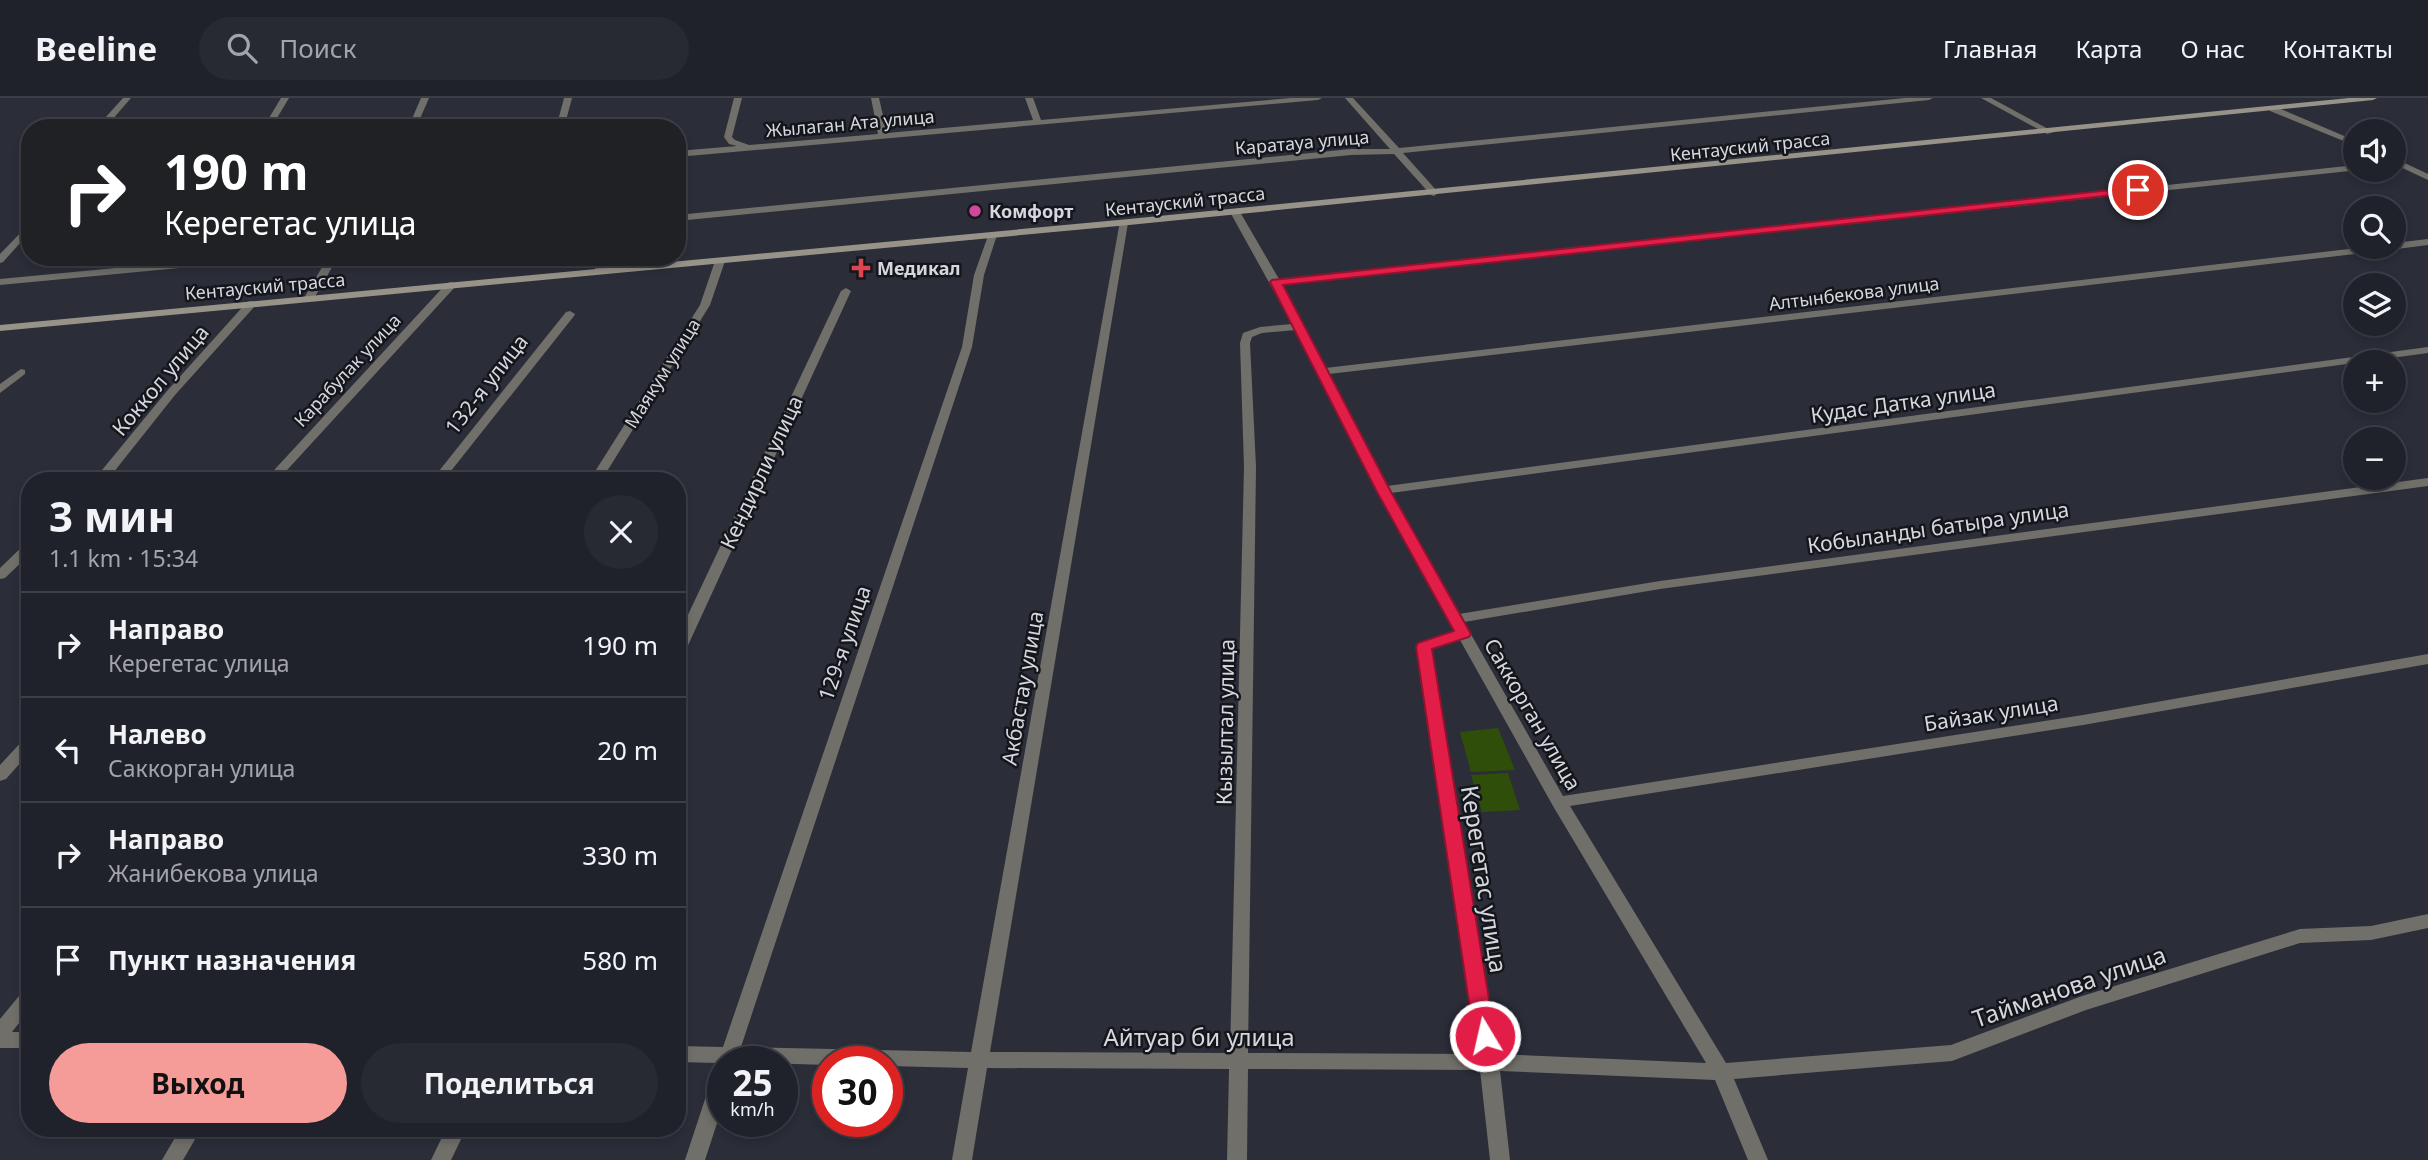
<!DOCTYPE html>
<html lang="ru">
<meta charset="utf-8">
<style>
:root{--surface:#20222b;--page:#282a33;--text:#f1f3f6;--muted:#a2a4a9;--line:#3d3f47;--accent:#f59b98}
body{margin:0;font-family:"Noto Sans",sans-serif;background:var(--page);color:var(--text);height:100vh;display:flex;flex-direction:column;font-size:26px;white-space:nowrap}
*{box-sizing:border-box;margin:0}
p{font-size:23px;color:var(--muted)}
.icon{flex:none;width:38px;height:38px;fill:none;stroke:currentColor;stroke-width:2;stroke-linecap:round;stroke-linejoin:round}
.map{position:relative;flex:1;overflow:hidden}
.sheet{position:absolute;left:21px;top:374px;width:665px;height:665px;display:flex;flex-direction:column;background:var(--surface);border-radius:28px;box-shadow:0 4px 10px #0003,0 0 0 2px var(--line)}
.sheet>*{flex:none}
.guide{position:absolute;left:21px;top:21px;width:665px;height:147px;border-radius:28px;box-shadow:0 4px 10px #0003,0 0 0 2px var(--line);background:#202124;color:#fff;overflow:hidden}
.controls{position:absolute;left:2343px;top:21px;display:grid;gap:14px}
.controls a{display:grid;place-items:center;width:63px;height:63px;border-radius:50%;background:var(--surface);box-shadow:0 4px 10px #0003,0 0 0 2px var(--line);font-size:35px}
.speed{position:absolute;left:707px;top:948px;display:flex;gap:14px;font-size:35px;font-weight:700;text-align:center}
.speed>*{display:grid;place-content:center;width:91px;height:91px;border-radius:50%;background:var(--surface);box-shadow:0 4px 10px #0003,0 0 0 2px var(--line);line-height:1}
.speed small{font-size:18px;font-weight:400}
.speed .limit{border:10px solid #d22;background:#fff;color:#111}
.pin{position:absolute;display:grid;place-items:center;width:60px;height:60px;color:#fff;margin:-30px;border:4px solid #fff;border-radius:50%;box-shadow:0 2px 7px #0007}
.me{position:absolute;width:77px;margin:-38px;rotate:351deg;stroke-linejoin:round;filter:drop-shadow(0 0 5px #0008)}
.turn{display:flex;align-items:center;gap:24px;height:147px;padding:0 28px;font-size:32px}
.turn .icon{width:91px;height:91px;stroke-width:2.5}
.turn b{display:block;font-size:49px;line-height:60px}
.round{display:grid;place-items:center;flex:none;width:74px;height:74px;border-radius:37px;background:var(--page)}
.head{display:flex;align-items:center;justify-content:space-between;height:119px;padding:0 28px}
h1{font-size:42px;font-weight:700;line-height:52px}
.button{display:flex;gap:14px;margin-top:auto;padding:14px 28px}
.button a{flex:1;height:80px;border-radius:42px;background:var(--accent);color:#111;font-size:28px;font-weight:700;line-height:80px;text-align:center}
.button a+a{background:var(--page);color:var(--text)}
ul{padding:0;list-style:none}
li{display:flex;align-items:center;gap:21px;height:105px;padding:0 28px;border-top:2px solid var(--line)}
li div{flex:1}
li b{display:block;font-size:26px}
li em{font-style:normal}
header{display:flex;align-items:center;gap:42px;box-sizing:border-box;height:98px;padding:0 35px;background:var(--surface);border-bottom:2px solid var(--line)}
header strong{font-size:33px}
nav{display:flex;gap:38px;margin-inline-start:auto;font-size:24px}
.search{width:490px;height:63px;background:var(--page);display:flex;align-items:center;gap:18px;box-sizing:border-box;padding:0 24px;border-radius:38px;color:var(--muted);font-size:26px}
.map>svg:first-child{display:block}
.green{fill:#2f4e09}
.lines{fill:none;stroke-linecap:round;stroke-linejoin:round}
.street{fill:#716f69;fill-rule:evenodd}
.secondary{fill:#979389;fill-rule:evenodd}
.route{fill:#e11d48;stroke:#92132f;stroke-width:2}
.hotel-dot{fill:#d1479c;stroke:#15161c;stroke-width:2.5}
.health-dot{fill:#e0444e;stroke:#15161c;stroke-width:2.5}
.labels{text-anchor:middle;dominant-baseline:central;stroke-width:5;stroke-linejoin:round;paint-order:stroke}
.far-street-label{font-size:18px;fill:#d5d7df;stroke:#15161c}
.far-poi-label{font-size:18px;font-weight:bold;fill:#d5d7df;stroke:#15161c;text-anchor:start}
.street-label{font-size:21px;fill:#d5d7df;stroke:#15161c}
.near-street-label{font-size:24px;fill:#d5d7df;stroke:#15161c}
</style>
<header>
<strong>Beeline</strong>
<div class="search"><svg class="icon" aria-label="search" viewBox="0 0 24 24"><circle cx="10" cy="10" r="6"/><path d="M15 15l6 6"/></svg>Поиск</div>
<nav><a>Главная</a><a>Карта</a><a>О нас</a><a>Контакты</a></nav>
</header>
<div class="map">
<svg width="2428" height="1062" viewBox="0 0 2428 1062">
<rect width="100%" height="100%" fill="#2b2e39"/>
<!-- green -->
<path class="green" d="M1498,630L1515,672L1471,674L1460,634Z
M1508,675L1520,712L1482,714L1471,677Z"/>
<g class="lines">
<!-- street -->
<path class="street" d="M123,0H131L105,30H96Z
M281,0H289L271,30H263Z
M421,0H429L416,30H408Z
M564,0H572L564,30H556Z
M734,0H742L732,39L735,42L749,47L878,36L871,0H879L887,35L1033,22L1025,0H1033L1041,22L1291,0H1322L1318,2L677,59V53L737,48L729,46L724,39Z
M1345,0H1353L1399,50L1905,0H1933L1929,2L1403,55L1437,93L1438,95L1434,98L1431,97L1394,56L1351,57L677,123V117L1351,51H1390Z
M1981,0H1991L2054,34L2047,36Z
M2270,9H2276L2356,43V48L2270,13Z
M2394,60L2428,76V82L2394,66Z
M2356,67V72H2359L1282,186L1325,270L2366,149H2394V145L2428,141V147L2389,152L1329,276L1387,388L2428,249V255L1391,395L1459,516L1660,483L2428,380V388L1660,491L1464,524L1563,698L2083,617L2428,556V566L2083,627L1570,708L1726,965L1951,947L2082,898L2300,831L2371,828L2428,816V830L2371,842L2300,845L2086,912L1952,963L1734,981L1768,1062H1748L1715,982L1500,973L1510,1062H1490L1480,972L1248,971L1247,1062H1227L1229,971L987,970L972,1062H952L968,970L887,968V964H828V967L723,964V1007L705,1062H685L713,977L716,971L720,970L718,965L677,964V948L723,949L962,249L974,177L989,135L997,137L984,177L972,249L741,949L971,954L1120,123L1128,125L990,954L1230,955L1244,369L1240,245L1243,235L1260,229L1292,226L1230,114L1232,112L1240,114L1279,181ZM1296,232L1377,392L1455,534L1419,546L1417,549L1478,956L1248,955L1256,369L1250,245L1252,239L1262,235ZM1460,542L1553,708L1706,965L1497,956L1431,551Z
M30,125V134L3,164L0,165V156Z
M231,159H269L264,162L0,187V181Z
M328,159H338L313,202H305L304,200Z
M589,159H599L606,174L604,176H598Z
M720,160L725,163L710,207L601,383H589L700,207L715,163Z
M451,184L455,185V189L277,383H264L447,185Z
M846,190L851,193L684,556L677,561V540L841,193Z
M251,203L255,204V208L175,297L113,375L106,383H93L167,293L247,204Z
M570,213L575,216L574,218L443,383H431L566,214Z
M21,271L25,272V276L0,295V286Z
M30,445V456L5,480L0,481V470L25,446Z
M30,639V654L6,681L0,683V667L25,640Z
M30,890V911L12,934H30V950H0V921L24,892Z
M180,1031H201L183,1062H162Z
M446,1031H466L451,1062H431Z"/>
<!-- secondary -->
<path class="secondary" d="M2349,0H2377L2373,2L1129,127L0,233V227L1129,121Z"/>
</g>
<!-- route -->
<path class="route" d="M2138,89L2142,90V94L1283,187L1390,392L1471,536L1469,539L1432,551L1495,938L1492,945L1485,947L1477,945L1474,938L1416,549L1418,545L1454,533L1376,392L1270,184L1272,182Z"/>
<!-- markers -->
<circle class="hotel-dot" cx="975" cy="113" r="7"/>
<path class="health-dot" d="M857.5 159.5h7v7h7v7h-7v7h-7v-7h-7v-7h7z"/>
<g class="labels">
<!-- far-street labels -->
<g class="far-street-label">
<text transform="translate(850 25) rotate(-5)">Жылаган Ата улица</text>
<text transform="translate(1302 44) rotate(-5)">Каратауа улица</text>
<text transform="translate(1750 48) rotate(-6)">Кентауский трасса</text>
<text transform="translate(1185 103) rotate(-6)">Кентауский трасса</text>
<text transform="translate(265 188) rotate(-5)">Кентауский трасса</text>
<text transform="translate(1854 195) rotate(-7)">Алтынбекова улица</text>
<text transform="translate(347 272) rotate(-47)">Карабулак улица</text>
<text transform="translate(662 275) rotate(-58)">Маякум улица</text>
</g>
<!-- far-poi labels -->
<g class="far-poi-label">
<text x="989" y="113">Комфорт</text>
<text x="877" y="170">Медикал</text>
</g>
<!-- street labels -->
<g class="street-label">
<text transform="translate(160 282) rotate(-50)">Коккол улица</text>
<text transform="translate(486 286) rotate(-52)">132-я улица</text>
<text transform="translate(1903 304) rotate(-8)">Кудас Датка улица</text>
<text transform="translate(761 374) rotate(-65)">Кендирли улица</text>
<text transform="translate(1938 429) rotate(-8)">Кобыланды батыра улица</text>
<text transform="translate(844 545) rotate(-71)">129-я улица</text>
<text transform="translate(1022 590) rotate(-80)">Акбастау улица</text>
<text transform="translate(1991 615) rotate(-9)">Байзак улица</text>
<text transform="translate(1533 616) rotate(60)">Саккорган улица</text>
<text transform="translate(1225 624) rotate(-89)">Кызылтал улица</text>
</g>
<!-- near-street labels -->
<g class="near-street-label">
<text transform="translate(1485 781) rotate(81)">Керегетас улица</text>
<text transform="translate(2069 888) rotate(-19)">Тайманова улица</text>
<text x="1199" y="938">Айтуар би улица</text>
</g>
</g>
</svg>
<div class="controls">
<a><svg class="icon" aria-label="sound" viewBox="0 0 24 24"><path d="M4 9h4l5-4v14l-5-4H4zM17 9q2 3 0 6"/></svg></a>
<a><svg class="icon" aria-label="search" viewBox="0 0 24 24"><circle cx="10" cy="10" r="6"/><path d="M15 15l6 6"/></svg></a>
<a><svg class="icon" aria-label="layers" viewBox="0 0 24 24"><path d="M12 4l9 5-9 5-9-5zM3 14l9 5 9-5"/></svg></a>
<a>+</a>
<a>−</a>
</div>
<div class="speed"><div>25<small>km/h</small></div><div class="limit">30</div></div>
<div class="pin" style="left:2138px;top:92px;background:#d93025"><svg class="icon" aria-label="arrive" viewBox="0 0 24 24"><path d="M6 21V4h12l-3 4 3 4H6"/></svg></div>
<svg class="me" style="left:1485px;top:938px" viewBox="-20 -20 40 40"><circle r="17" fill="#e11d48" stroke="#fff" stroke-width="3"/><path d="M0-11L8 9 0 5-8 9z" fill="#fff"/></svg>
<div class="guide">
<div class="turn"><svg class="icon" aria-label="right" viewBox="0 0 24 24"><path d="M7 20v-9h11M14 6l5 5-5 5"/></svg><div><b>190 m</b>Керегетас улица</div></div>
</div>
<section class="sheet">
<div class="head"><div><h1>3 мин</h1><p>1.1 km · 15:34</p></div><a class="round"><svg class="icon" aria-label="close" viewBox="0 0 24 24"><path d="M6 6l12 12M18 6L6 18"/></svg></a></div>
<ul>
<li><svg class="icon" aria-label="right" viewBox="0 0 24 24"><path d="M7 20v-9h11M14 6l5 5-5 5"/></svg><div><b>Направо</b><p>Керегетас улица</p></div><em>190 m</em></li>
<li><svg class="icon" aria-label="left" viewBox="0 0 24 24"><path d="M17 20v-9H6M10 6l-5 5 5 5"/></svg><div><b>Налево</b><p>Саккорган улица</p></div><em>20 m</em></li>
<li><svg class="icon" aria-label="right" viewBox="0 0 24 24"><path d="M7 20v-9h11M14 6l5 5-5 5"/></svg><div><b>Направо</b><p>Жанибекова улица</p></div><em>330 m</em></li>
<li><svg class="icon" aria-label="arrive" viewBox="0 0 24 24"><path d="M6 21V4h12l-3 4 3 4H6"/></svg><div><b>Пункт назначения</b></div><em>580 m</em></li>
</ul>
<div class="button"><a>Выход</a><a>Поделиться</a></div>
</section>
</div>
